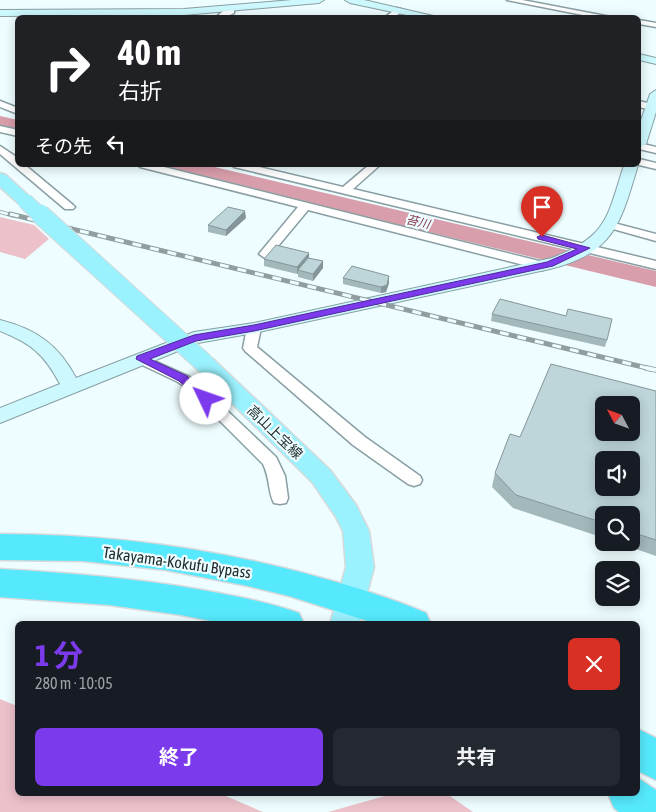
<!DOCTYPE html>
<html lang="ja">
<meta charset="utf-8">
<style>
:root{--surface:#171b24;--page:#242831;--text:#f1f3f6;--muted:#9ea1a6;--accent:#7c3aed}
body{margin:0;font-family:"Asap Condensed","Noto Sans JP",sans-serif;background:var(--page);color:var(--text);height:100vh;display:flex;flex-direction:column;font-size:19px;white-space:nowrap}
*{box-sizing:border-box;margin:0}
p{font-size:16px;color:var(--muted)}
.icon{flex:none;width:28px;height:28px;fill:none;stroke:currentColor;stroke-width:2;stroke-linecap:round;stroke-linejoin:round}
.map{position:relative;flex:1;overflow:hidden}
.details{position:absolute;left:15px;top:621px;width:625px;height:175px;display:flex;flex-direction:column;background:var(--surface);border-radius:8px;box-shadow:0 2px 12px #0003}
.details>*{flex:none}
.banner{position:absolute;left:15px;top:15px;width:626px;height:152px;border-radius:8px;box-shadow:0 2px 12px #0003;background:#202124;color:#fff;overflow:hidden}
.needle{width:32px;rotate:311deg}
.fabs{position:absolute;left:595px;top:396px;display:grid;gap:10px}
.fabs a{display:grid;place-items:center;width:45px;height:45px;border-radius:8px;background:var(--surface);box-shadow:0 2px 12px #0003;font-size:25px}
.pin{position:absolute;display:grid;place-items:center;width:42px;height:42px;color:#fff;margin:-51px -21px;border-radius:50% 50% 50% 0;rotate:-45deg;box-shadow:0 0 5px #0007}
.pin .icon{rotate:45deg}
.me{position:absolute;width:55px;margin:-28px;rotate:312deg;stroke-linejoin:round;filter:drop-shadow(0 0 4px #0008)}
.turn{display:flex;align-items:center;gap:18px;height:105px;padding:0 20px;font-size:22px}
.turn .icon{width:65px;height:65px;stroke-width:2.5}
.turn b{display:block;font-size:35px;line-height:42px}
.then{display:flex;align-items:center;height:48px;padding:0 20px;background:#0003;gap:10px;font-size:19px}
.round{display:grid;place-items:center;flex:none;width:52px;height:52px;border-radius:8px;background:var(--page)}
.headline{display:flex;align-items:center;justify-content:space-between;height:85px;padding:0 20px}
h1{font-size:30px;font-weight:700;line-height:38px;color:var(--accent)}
.action{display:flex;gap:10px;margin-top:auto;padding:10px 20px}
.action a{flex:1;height:58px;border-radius:8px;background:var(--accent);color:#fff;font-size:20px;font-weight:700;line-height:58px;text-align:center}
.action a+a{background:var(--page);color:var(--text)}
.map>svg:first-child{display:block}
.green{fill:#ecc1ca}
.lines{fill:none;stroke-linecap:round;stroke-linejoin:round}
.river{fill:#d99eab;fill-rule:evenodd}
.street-casing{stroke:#899fa3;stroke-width:3}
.secondary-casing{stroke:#899fa3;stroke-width:2}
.primary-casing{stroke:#d8d9da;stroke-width:3}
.highway-casing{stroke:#d8d9da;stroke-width:3}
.street{fill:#fff;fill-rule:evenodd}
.secondary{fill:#ccf8fe;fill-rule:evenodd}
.primary{fill:#9af2fe;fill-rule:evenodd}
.highway{fill:#56e9fd;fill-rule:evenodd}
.rail-far2-casing{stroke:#919ea0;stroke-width:4}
.rail-far1-casing{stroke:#919ea0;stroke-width:5}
.rail-casing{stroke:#919ea0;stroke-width:5.5}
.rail-far2{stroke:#eefdff;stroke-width:2.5;stroke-dasharray:8;stroke-linecap:butt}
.rail-far1{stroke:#eefdff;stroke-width:3;stroke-dasharray:9;stroke-linecap:butt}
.rail{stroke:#eefdff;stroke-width:4;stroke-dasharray:12;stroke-linecap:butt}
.primary-bridge-far1-casing{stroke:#d8d9da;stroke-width:17;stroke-linecap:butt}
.primary-bridge-casing{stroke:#d8d9da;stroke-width:21;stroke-linecap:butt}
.primary-bridge-far1{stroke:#9af2fe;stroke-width:15}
.primary-bridge{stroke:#9af2fe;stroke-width:19}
.wall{fill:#a3b8bb}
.shaded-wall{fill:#859698}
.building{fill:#bed6d9;stroke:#859698;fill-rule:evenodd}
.route{fill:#7c3aed;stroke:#51269a}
.labels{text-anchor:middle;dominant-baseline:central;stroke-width:4.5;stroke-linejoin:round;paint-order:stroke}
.far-water-label{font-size:12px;font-style:italic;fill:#80374c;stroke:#eefdff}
.street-label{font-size:14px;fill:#252e30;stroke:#eefdff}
.near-street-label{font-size:16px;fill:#252e30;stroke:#eefdff}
</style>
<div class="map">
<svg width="656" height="812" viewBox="0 0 656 812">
<rect width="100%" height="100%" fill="#eefdff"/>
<!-- green -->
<path class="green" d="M0,217L34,225L49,239L25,259L0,252Z
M0,699L17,706L18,794H221L263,812H0Z
M392,794H447L473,812H328Z"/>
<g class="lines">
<!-- river -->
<path class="river" d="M0,116L18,120V132L0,128Z
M168,165H206L656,271V287L171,170Z"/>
<!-- street casing -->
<g class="street-casing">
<path id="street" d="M507,0H522L616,18H598Z
M228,7H234V13L224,18H215Z
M397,8L404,10L393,18H384Z
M639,20L656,23V27L639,24Z
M0,101L18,108V114L0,107Z
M639,101L656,105V111L639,107Z
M0,126L18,130V136L0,132Z
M639,143L656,147V153L639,149Z
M0,146L18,158V165H25L73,205L75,207L73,209H65L0,154Z
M639,159L656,163V169L639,165Z
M139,165H156L547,263L549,266L543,270L308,210L269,257L265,258L259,254L298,207L140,167Z
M233,165H251L343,187L369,165H380L353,189L656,261V269L234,167Z
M610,222L656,234V241L606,227L604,225L606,223Z
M254,324L261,328L257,347L365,437L420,476L422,480L420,484L414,486L408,484L353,445L245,351L243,348L247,328Z
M141,355L188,376L198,383L276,457L285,476L288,498L286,503L280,504L274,503C268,492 270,478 263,464L188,389L178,382L136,362L134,359L136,356Z"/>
</g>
<!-- secondary casing -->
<g class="secondary-casing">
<path id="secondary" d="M292,0H324L319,3L184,15L0,16V10L184,9Z
M345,0H364L442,18H421L350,3Z
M639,54L656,58V64L639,60Z
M656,90V112L646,144L639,148V126L650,94Z
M624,165H638C621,222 615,253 550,269L254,333L198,343L0,423V408L60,384C44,354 32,344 0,331V320C36,329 59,345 76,378L194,332L254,323L552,258C608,236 607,218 624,165Z"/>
</g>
<!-- primary casing -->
<g class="primary-casing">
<path id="primary" d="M0,173L6,175L31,198L33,201L31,204H19L0,187Z
M204,356L212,358L330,470L356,505L369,531L374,567L359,624H330L346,567L343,531L336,517L312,482L196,368L193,363L196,358Z"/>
</g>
<!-- highway casing -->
<g class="highway-casing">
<path id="highway" d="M0,534C109,534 214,548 318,577C355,587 391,598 426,613L431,624H377L289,596L248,586L166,570L83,561L0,560Z
M0,569C68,573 135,578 202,590C235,596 268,602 299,613L304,624H226L181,615L109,605L0,597Z
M638,729L656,738V780L638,771Z
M638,778L656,790V812H619L614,808L608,794H638Z"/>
</g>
<!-- street -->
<use href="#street" class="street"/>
<!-- secondary -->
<use href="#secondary" class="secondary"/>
<!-- primary -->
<use href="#primary" class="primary"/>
<!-- highway -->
<use href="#highway" class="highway"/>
<!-- rail-far2 casing -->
<g class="rail-far2-casing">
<path id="rail-far2" d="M0,212L15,216"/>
</g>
<!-- rail-far1 casing -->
<g class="rail-far1-casing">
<path id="rail-far1" d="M10,214L651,369"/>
</g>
<!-- rail casing -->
<g class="rail-casing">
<path id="rail" d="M646,368L656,370"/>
</g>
<!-- rail-far2 -->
<use href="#rail-far2" class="rail-far2"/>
<!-- rail-far1 -->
<use href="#rail-far1" class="rail-far1"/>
<!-- rail -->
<use href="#rail" class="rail"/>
<!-- primary-bridge-far1 casing -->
<g class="primary-bridge-far1-casing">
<path id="primary-bridge-far1" d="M25,201L41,216"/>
</g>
<!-- primary-bridge casing -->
<g class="primary-bridge-casing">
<path id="primary-bridge" d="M40,214L204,363"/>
</g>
<!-- primary-bridge-far1 -->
<use href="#primary-bridge-far1" class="primary-bridge-far1"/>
<!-- primary-bridge -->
<use href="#primary-bridge" class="primary-bridge"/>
</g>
<!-- wall -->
<path class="wall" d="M246,218L226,236L208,232V225Z
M309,253V258L323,261V268L313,281L298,277V273L297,274L264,266V259Z
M343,278L389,283L386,292L381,293L343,284Z
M492,314L607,340L605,347L491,321Z
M656,391V556L616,542H631V515H604V538L513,508L492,487L495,473Z"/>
<!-- shaded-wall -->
<path class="shaded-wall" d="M245,211L246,218L226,236V230Z
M309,253V260L298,270V273L297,274V267Z
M323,261V268L313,281V274Z
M389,276V283L386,292L381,293V287Z"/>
<!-- building -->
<path class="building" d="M228,207L245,211L226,230L208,225Z
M276,245L309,253L297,267L264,259Z
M308,258L323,261L313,274L298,270Z
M352,266L389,276L387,285L381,287L343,278Z
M500,299L566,316L568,309L612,319L607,340L492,314Z
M551,364L656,391V540L631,532V515H604V523L516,495L495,473L510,434L520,437ZM604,405H631V432H604ZM604,460H631V488H604Z"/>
<!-- route -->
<path class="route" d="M542,235L590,248L553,266L254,331L196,341L150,359L187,376L210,396L212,399L210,401H202L179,381L136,359L137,356L194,335L254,325L547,262L577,249L538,239L537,237Z"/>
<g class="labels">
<!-- far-water labels -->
<g class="far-water-label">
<text transform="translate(418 222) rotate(13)">苔川</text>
</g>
<!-- street labels -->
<g class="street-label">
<text transform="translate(275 432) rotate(44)">高山上宝線</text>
</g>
<!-- near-street labels -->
<g class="near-street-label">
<text transform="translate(177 562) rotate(8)">Takayama-Kokufu Bypass</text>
</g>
</g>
</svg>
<div class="fabs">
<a><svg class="needle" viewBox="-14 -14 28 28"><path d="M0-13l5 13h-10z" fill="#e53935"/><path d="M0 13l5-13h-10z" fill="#9ea1a6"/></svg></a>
<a><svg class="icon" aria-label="sound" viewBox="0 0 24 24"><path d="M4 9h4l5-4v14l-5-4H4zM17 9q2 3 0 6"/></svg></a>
<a><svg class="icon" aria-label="search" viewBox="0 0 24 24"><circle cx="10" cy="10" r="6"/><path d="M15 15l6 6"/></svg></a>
<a><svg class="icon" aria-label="layers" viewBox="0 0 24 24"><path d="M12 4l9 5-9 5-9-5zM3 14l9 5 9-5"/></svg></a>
</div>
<div class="pin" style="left:542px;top:237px;background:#d93025"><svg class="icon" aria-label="arrive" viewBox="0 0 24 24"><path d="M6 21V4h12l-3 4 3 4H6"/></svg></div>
<svg class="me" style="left:206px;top:399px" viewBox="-20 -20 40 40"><circle r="19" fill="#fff"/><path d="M0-13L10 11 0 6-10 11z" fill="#7c3aed"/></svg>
<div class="banner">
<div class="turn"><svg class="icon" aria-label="right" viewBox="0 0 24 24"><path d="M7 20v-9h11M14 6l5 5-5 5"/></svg><div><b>40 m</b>右折</div></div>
<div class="then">その先<svg class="icon" aria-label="left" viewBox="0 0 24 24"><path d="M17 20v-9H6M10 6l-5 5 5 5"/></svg></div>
</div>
<section class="details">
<div class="headline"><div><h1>1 分</h1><p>280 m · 10:05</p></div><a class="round" style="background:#d93025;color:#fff"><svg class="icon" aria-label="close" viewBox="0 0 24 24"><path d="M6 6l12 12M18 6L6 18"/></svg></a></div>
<div class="action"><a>終了</a><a>共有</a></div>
</section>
</div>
